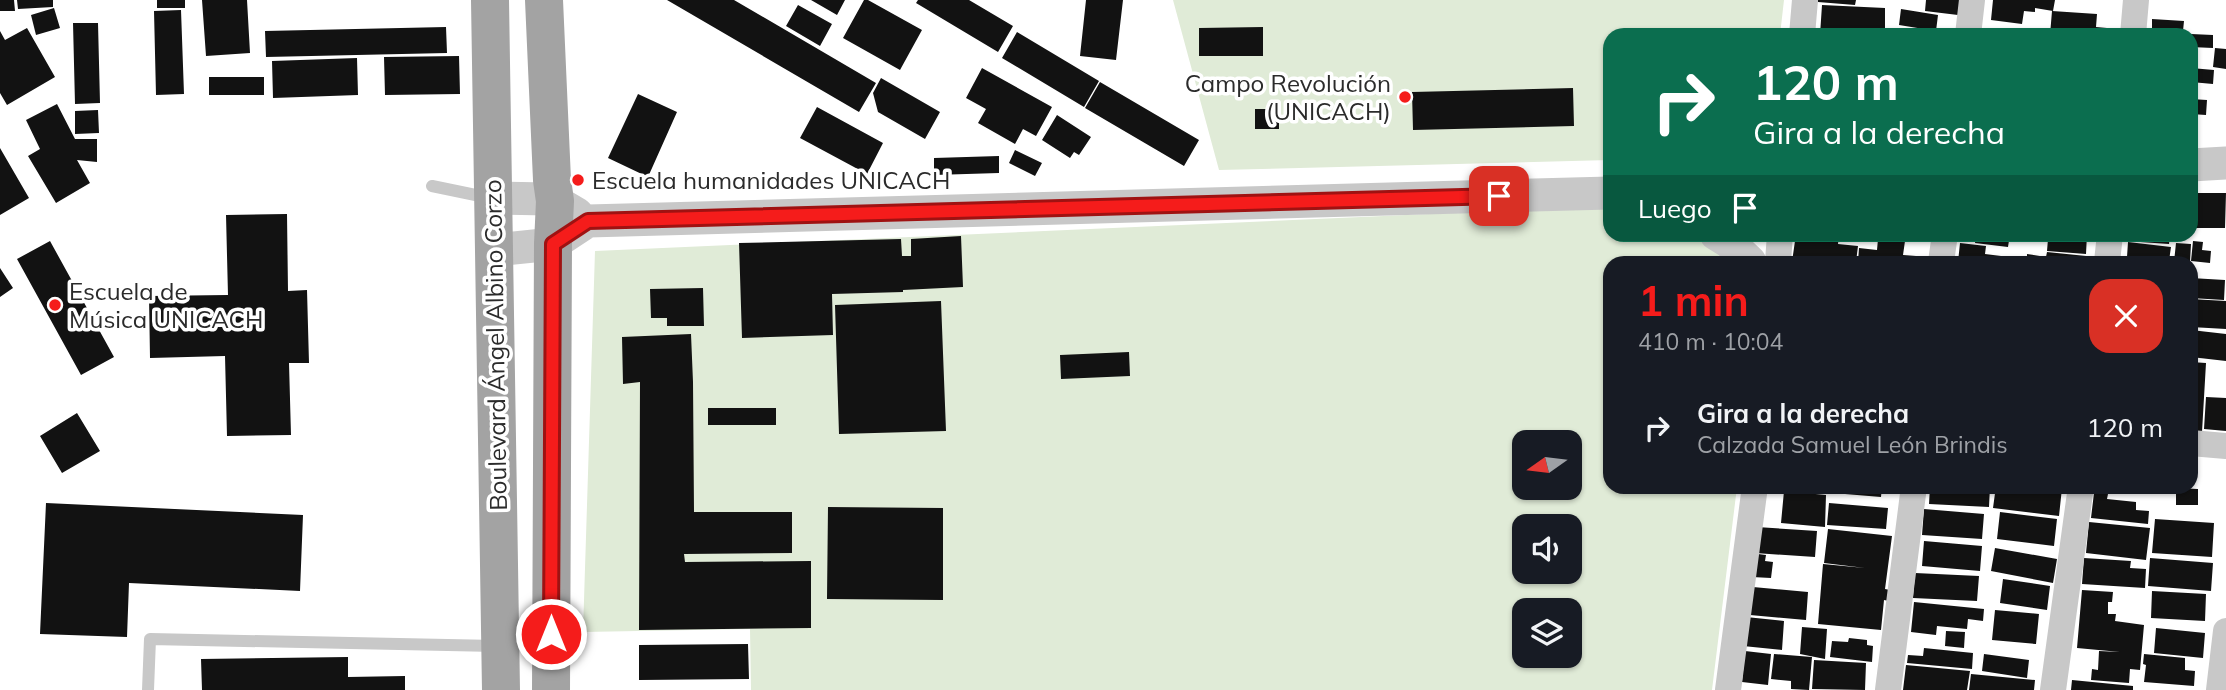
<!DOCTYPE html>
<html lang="es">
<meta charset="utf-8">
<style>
:root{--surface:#171b24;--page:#20242c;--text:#f1f3f6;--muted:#9ea1a6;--accent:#f51c1b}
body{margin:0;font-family:Mulish,sans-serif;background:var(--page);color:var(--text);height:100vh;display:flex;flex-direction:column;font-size:26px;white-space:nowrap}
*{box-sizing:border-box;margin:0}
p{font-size:23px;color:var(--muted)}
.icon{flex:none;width:38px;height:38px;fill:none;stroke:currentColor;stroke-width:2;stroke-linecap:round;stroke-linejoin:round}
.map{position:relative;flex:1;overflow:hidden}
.panel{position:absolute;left:1603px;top:256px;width:595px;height:238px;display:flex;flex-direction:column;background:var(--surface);border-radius:21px;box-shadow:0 2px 5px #0004}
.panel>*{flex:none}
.guide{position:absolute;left:1603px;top:28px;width:595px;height:214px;border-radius:21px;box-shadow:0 2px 5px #0004;background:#0b6e4f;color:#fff;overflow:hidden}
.needle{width:46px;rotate:256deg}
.buttons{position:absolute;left:1512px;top:430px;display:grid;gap:14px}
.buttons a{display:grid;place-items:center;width:70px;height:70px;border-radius:14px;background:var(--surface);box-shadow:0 2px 5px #0004;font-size:35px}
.pin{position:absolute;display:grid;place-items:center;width:60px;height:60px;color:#fff;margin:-30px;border-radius:14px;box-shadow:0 4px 10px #0006}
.me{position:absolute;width:77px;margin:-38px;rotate:0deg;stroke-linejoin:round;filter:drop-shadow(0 0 5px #0008)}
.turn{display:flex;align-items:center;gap:24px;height:147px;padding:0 35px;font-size:32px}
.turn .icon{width:91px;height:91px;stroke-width:2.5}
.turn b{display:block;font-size:49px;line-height:60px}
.then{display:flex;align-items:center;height:66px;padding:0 35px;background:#0003;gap:14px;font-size:26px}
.round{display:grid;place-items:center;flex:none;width:74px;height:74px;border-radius:21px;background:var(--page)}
.overview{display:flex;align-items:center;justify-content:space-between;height:119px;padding:0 35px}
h1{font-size:42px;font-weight:700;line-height:52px;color:var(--accent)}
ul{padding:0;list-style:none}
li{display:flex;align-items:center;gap:21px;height:105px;padding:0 35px}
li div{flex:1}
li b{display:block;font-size:26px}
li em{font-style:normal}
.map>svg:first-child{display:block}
.green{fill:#e0ebd7;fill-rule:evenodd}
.building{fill:#121212}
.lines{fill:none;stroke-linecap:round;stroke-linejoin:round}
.service{stroke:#c8c8c8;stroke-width:12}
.minor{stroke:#c8c8c8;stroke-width:26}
.tertiary{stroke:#c8c8c8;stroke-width:33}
.primary{stroke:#a3a3a3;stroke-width:38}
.route-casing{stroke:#9f1212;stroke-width:18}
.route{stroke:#f51c1b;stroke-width:12}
.poi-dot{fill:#f51c1b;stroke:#fff;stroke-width:2.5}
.labels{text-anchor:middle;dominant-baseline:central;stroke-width:7;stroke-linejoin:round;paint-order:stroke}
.poi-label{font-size:24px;fill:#2b2b2b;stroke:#fff;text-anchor:start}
.street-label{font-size:24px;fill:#2b2b2b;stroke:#fff}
</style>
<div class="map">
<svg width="2226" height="690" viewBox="0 0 2226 690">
<rect width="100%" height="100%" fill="#fff"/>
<!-- green -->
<path class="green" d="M1173,0H1784L1780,35H1610V160L1219,170Z
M1610,206V234L1693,235L1723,252L1730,262H1610V486L1737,487L1712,690H751L750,629L583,632L595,251ZM1524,443H1570V488H1524ZM1524,527H1570V572H1524ZM1524,611H1570V656H1524Z"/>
<!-- building -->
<path class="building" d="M0,0H14L15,11H0Z
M17,0H53V7L18,9Z
M157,0H185V8H157Z
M202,0H247L250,53L206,56Z
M667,0H734L876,83L859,112Z
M811,0H845L837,15Z
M864,0H868L922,30L900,70L843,38Z
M918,0H969L1013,26L998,52L916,3Z
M1086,0H1123L1116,60L1080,56Z
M1818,0H1856L1855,5L1818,2Z
M1926,0H1960L1958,15L1925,11Z
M1993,0H2055L2053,11L2035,8V12L2024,11L2022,24L1991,20Z
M798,5L832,24L820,46L786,26Z
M1822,5L1885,8V35H1820Z
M54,8L60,28L36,35L31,15Z
M1901,9L1938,15L1936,31L1899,25Z
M181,10L184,94L156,95L154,11Z
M2052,11L2097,14L2096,27L2118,29V35H2050Z
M2152,19L2184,21L2183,31L2152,30Z
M73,23H98L100,103L75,104Z
M446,27L447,53L266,57L265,31Z
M1263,27V56H1199V28Z
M27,28L55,77L7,105L0,93V31L5,40Z
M1985,29L2028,33L2027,35H1984Z
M1017,32L1099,81L1084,107L1002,58Z
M2191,34L2213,35V48L2191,47Z
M2215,48L2226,49V69L2213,67Z
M459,56L460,94L385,95L384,57Z
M357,58L358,95L273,98L272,61Z
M982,68L1052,107L1036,136L1023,129L1015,144L978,123L986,109L966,98Z
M2191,68L2214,70L2213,84L2191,82Z
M209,77H264V95H209Z
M881,78L940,112L925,139L878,112L873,93Z
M1100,82L1199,140L1184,166L1085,108Z
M1573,88L1574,126L1413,130L1412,92Z
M638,94L677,112L648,177L608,158Z
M2191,99L2207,100L2206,115L2191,114Z
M57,104L75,139H97V162L77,160L90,183L56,203L28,156L40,149L26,120Z
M817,107L883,143L867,174L800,138Z
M1255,109H1279V129H1255Z
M98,110L99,133L75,134V111Z
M1057,115L1091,137L1079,155L1074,152L1070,158L1042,140Z
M0,148L29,198L0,215Z
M1015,150L1042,163L1035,176L1009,163Z
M999,156V173L934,175V158Z
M2197,193H2226L2225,228H2195Z
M287,214L288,291L307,290L309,363H289L291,435L227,436L225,356L150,358L149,296L228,295L226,215Z
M1796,234H1839L1838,244L1858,246L1856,262H1792Z
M1868,234H1927L1926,241L1868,237Z
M1976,234H2010L2008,247L1975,243Z
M2062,234H2087L2086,254L2047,251L2048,239L2061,240Z
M2127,234H2170L2169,244L2126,241Z
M961,236L963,287L903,290V292L832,294L833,335L742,338L739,243L901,239L902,256H911V239Z
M1878,239L1905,241L1903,255L1916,256L1915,262H1858L1859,248L1877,250Z
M50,241L114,357L81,375L17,259Z
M2193,241L2203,242L2202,250L2211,251L2210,263L2191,261Z
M2128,242L2171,247L2169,261L2127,257Z
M1960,243L1986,246L1985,254L2025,259L2024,262H1958Z
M2176,243L2191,244L2190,262H2174Z
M2047,252L2086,256L2085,262H2027V254L2046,257Z
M0,268L13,288L0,297Z
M2191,278L2225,280L2224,300L2191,298Z
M703,288L704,326H667V318H651L650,289Z
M2191,299L2226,301V329L2191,327Z
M941,301L946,431L839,434L835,305Z
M2191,330L2226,334V361L2191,357Z
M691,334L693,382L694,512H792V553L684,554L685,562L811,561V628L639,630L640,382L623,384L622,337Z
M1129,352L1130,376L1061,379L1060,355Z
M2191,362L2206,363L2202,432L2191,431Z
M2206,397L2226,398V431L2204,429Z
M708,408H776V425H708Z
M77,413L100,451L62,473L40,436Z
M1833,486H1882L1881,497L1833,493Z
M1930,486H1990L1989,507L1929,504Z
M1996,486L2062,488L2059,516L1993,508Z
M2176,488L2198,489V505H2176Z
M1784,491L1826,495L1825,527L1781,523Z
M2094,493L2108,494L2107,499L2136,502V510L2149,511L2148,524L2091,518Z
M46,503L303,515L300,591L129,583L127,637L40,634Z
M1829,503L1888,508L1886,529L1827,525Z
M828,507L943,508V600L827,599Z
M1924,509L1984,514L1982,539L1922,535Z
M2000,512L2057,519L2054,546L1997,539Z
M2155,519L2214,523L2212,557L2152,553Z
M2089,522L2150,528L2146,560L2086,553Z
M1757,527L1817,531L1815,557L1755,553Z
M1828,529L1892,536L1885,589L1890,590L1889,601L1884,600L1881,630L1818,624L1823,564L1865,568L1824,563Z
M1924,541L1982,546L1980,571L1922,566Z
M1995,548L2057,559L2053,583L1991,571Z
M1758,554L1766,555L1765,561L1773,562L1771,578L1752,577Z
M2084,558L2131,561L2130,568L2146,569L2145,588L2082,584Z
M2150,558L2213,563L2211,591L2148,586Z
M1915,573L1979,576L1977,601L1913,598Z
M2003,579L2050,586L2047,610L2000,603Z
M1753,587L1808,592L1806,620L1750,615Z
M2082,590L2113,592L2112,602H2108V614H2116L2115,621L2144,625L2140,670L2130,669L2129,683L2091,680L2092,669L2098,670L2099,651L2120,652L2077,648Z
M2152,591L2206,594L2205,621L2151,618Z
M1914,602L1984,609L1983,621L1968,619L1967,629L1937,626L1936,635L1911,632Z
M1995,610L2039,614L2036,644L1992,640Z
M1746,617L1784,621L1782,650L1743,646Z
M1802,627L1827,629L1825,659L1800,654Z
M2156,628L2205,633L2203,658L2154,653Z
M1946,631L1965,632L1964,648L1945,646Z
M1849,638L1867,640V645L1873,646L1872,662L1830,657L1832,641L1848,642Z
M748,644L749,679L639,680V645Z
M1924,648L1973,653L1972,669L1907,663L1908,655L1923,656Z
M1745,651L1771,654L1768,685L1742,682Z
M1774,654L1812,657L1809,690L1791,689V681L1771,679Z
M1984,654L2029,660L2027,678L1982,671Z
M2144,654L2185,658V670L2195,671L2194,686L2144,682L2146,665L2143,664Z
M348,657V677L405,676V690H202L201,659Z
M1814,660L1866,663L1865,690L1812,689Z
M1906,665L1970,671L1967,690H1903Z
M1971,674L2035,680L2034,690H1969Z
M2072,680L2133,686V690H2071Z"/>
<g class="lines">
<!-- service -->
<path class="service" d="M432,186L490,198
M148,690L150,639L496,646"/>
<!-- minor -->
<path class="minor" d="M1802,35L1805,0
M1968,35L1972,0
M2133,35L2136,0
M1778,262L1780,234
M1941,262L1945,234
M2107,262L2110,234
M2191,443L2226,446
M1728,690L1755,486
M1888,690L1914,486
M2053,690L2081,486
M2219,690L2226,631"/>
<!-- tertiary -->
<path class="tertiary" d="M2191,165L2226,163
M493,198L548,199L555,201L577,214
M1716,234L1729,242L1750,262
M494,250L553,244L588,221L1610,193"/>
<!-- primary -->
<path class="primary" d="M490,0L501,690
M544,0L552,180L555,201L553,244L551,690"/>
</g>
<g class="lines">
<!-- route casing -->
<g class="route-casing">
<path id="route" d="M551,634L553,244L588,221L1499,196"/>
</g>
<!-- route -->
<use href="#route" class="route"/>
</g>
<!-- markers -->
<g class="poi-dot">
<circle cx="1405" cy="97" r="7"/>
<circle cx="578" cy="180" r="7"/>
<circle cx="55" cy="305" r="7"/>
</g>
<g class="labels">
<!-- poi labels -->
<g class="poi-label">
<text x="1391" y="83" text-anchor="end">Campo Revolución<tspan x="1391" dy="28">(UNICACH)</tspan></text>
<text x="592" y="180">Escuela humanidades UNICACH</text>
<text x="69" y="291">Escuela de<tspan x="69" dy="28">Música UNICACH</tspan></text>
</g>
<!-- street labels -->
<g class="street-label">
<text transform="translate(495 345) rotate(-91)">Boulevard Ángel Albino Corzo</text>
</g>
</g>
</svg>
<div class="buttons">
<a><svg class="needle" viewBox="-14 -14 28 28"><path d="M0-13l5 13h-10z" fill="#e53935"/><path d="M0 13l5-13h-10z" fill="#9ea1a6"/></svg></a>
<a><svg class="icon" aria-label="sound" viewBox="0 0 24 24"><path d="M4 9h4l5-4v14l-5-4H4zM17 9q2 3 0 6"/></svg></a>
<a><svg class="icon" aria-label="layers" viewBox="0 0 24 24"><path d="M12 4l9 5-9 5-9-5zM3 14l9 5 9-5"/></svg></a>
</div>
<div class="pin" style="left:1499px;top:196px;background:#d93025"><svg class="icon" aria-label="arrive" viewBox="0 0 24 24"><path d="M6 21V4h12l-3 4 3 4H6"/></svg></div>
<svg class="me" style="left:551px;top:634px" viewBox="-20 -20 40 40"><circle r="17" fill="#f51c1b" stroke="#fff" stroke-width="3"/><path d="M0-11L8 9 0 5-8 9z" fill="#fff"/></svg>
<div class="guide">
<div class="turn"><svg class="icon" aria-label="right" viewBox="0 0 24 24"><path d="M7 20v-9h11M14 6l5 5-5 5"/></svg><div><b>120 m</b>Gira a la derecha</div></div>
<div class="then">Luego<svg class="icon" aria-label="arrive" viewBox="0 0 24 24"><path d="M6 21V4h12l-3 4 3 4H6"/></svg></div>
</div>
<section class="panel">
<div class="overview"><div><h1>1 min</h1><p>410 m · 10:04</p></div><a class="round" style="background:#d93025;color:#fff"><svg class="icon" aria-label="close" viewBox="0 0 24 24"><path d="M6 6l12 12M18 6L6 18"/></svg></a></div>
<ul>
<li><svg class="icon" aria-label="right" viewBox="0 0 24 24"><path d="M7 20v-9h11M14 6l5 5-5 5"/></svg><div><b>Gira a la derecha</b><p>Calzada Samuel León Brindis</p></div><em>120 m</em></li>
</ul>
</section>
</div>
